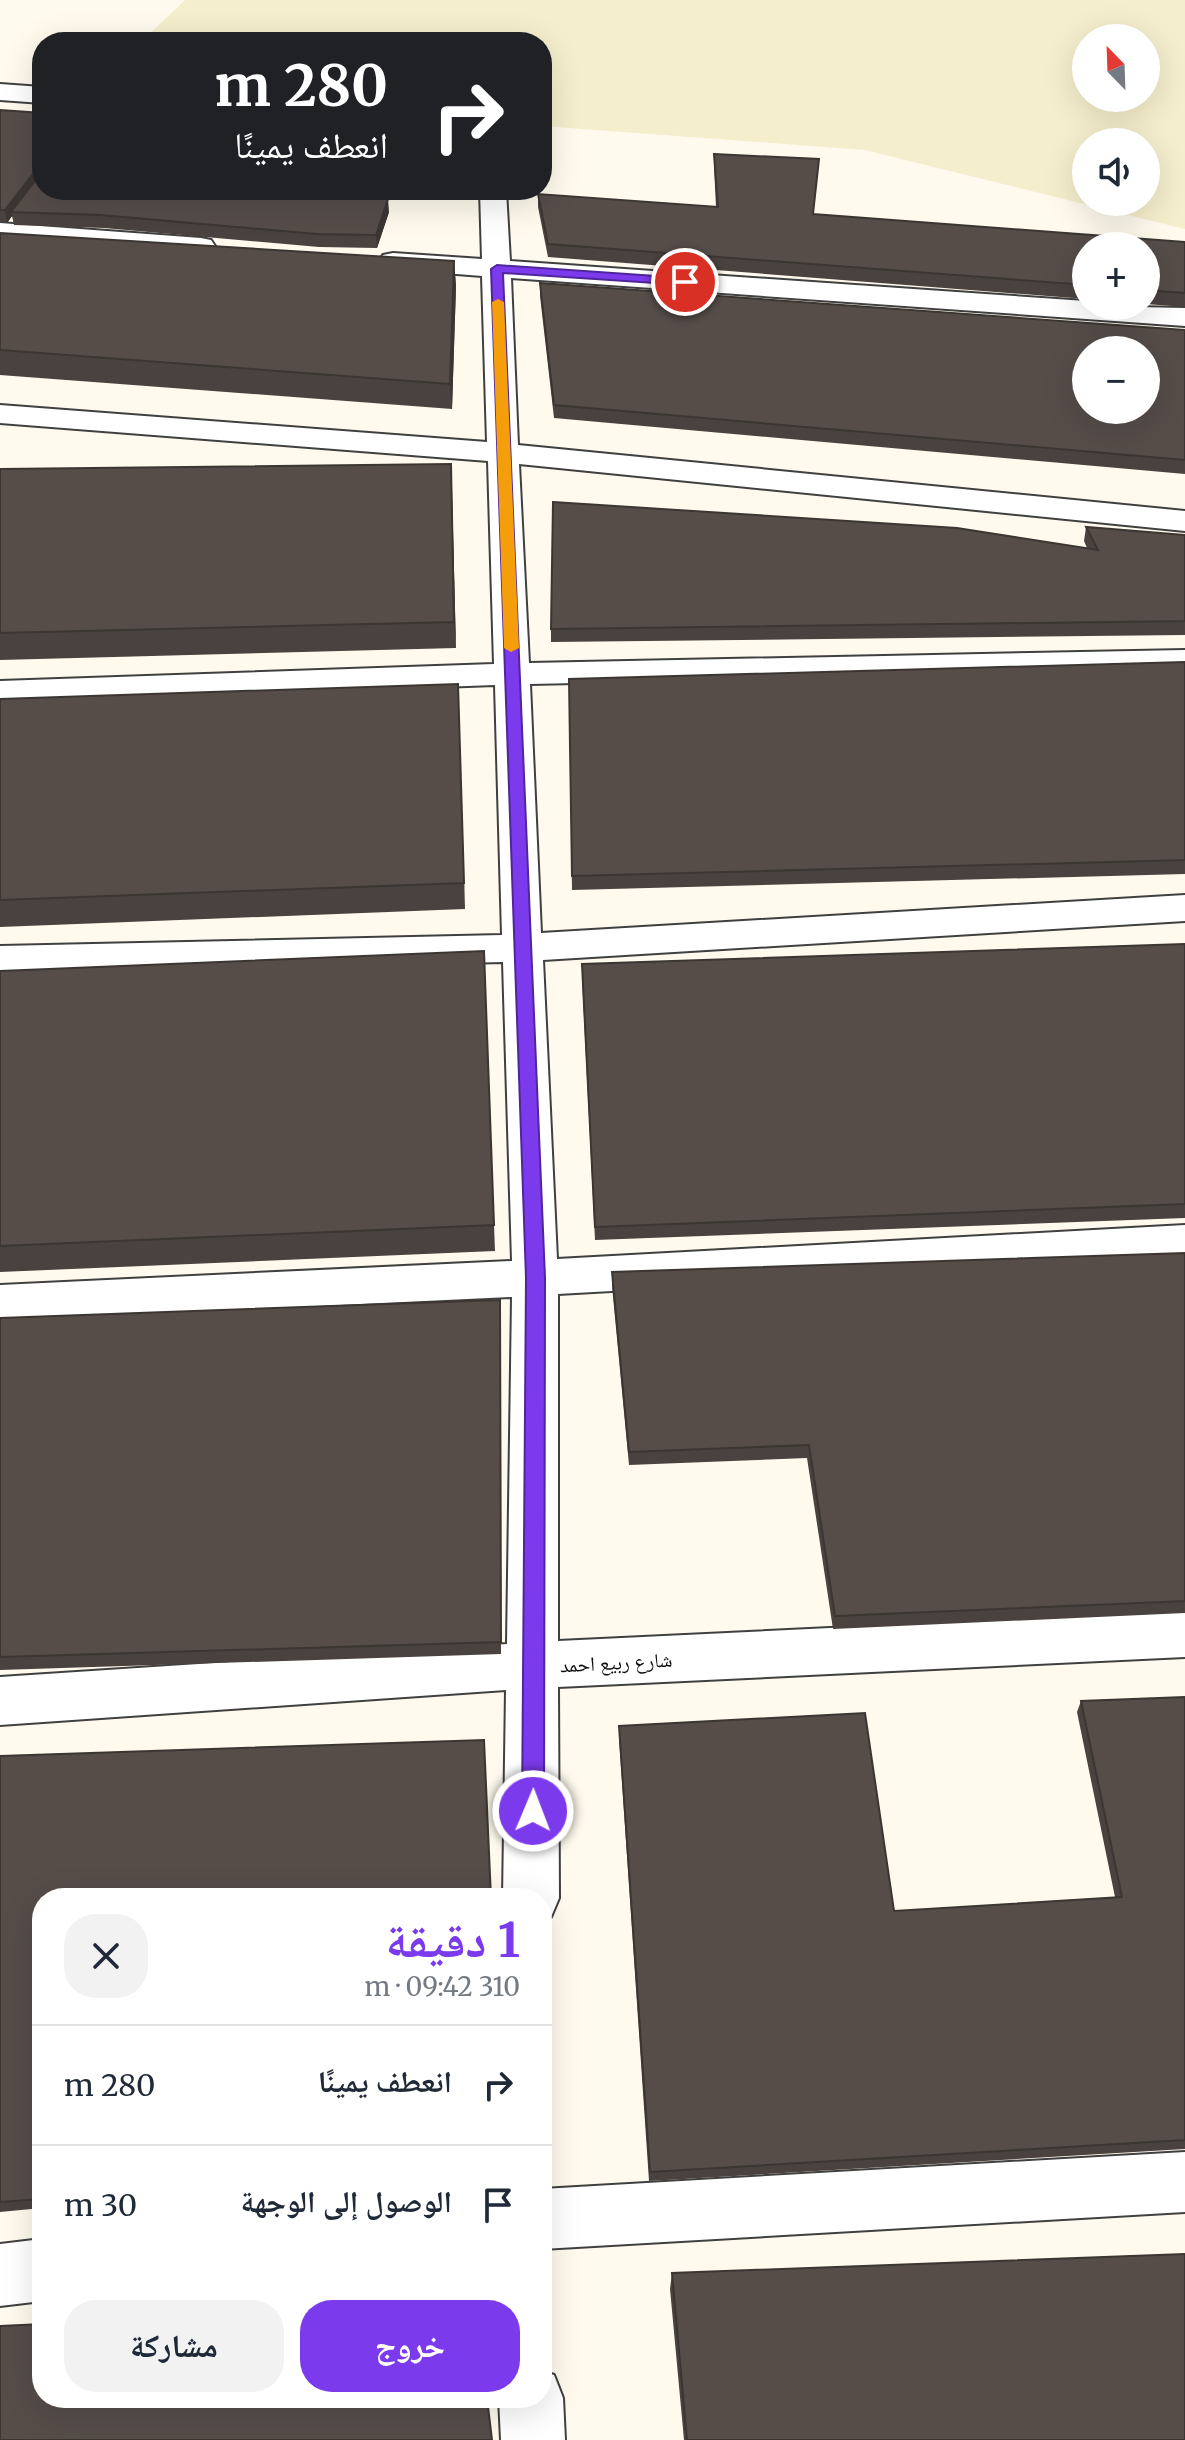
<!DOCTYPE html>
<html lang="ar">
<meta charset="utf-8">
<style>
:root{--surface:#fff;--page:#f2f2f3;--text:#1f2937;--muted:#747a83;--line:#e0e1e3;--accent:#7c3aed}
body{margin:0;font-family:Merriweather,"Noto Naskh Arabic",serif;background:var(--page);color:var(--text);direction:rtl;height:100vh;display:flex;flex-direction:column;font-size:30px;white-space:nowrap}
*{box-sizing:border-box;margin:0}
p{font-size:26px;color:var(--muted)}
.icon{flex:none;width:44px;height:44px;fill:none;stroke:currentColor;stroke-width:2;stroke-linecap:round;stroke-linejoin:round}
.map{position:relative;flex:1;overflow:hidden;direction:ltr}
.sheet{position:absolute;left:32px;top:1888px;width:520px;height:520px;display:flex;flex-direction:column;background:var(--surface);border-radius:32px;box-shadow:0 8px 32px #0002;direction:rtl}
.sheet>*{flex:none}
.banner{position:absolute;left:32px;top:32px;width:520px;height:168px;border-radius:32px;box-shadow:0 8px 32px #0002;direction:rtl;background:#202124;color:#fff;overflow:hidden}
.needle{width:52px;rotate:337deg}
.fabs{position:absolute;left:1072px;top:24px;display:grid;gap:16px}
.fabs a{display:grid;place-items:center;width:88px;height:88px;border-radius:50%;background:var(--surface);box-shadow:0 8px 32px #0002;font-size:40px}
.pin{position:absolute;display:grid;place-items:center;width:68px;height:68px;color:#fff;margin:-34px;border:4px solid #fff;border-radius:50%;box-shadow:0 2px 8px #0007}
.me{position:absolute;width:88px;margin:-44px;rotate:1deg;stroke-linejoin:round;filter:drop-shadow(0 0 6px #0008)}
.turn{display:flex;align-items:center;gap:28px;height:168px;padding:0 32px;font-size:36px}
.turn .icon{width:104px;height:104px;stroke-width:2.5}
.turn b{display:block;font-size:56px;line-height:68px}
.round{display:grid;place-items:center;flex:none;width:84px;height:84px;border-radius:32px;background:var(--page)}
.head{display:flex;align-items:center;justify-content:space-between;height:136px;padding:0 32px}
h1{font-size:48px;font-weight:700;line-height:60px;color:var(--accent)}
.button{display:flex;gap:16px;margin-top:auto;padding:16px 32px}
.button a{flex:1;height:92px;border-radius:32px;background:var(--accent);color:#fff;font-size:32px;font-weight:700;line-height:92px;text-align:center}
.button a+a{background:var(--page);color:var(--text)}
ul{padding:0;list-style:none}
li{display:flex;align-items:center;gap:24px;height:120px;padding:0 32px;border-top:2px solid var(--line)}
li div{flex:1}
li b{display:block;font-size:30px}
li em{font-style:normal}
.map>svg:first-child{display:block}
.farmland{fill:#f5eecd;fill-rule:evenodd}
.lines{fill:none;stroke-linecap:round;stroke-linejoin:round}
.street-casing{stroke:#404040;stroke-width:4}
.street{fill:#fff;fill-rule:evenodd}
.wall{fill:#4a423f}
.shaded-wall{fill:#3c3633}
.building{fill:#564d49;stroke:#3c3633;stroke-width:2;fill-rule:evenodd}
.route{fill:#7c3aed;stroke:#51269a;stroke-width:2}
.slow{fill:#f59e0b}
.labels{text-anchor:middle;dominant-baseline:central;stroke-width:8;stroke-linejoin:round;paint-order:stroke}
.street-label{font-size:20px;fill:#0d0d0d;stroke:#fff}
</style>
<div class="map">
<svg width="1185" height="2440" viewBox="0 0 1185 2440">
<rect width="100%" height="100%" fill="#fffaed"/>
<!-- farmland -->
<path class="farmland" d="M185,0H1185V229L865,150L542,126V42H141ZM1086,38H1146V98H1086ZM1086,142H1146V202H1086Z"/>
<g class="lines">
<!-- street casing -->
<g class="street-casing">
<path id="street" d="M0,84L42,87V103L0,100Z
M480,190H506L510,261L1086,301V306L1185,308V326L511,278L518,445L1185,511V531L519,464L529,663L1185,650V670L530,684L541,933L1185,895V921L543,960L557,1259L1185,1225V1259L558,1294V1641L1185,1611V1657L558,1687L559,1898L551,1917L542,1920V1898H503L506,1690L0,1725V1677L507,1644L512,1297L0,1321V1285L512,1261L503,962L0,974V946L502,935L495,685L0,703V681L494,664L488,461L0,423V405L487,442L482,276L393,269L383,267L379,261L383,255L393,253L482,259Z
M0,223L201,238L211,240L215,246L211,252L201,254L0,239Z
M1185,2152V2212L542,2249V2189Z
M42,2239V2301L0,2306V2244Z
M542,2371L554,2375L563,2398L565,2440H501L499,2398H542Z"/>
</g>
<!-- street -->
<use href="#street" class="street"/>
</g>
<!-- wall -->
<path class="wall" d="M0,110L42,190L205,192L389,212L377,248L319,247L104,228L14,225L12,216L7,223L0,222Z
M714,154L814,214L1185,242V307L1146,304V246H1086V299L548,257L538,207V194L716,207L714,167Z
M0,233L454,261L456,286L452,409L0,375Z
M540,283L1185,330V474L554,418L540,296Z
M451,464L456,648L0,660V469Z
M1086,527L1185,535V635L551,642V629L1087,548L1084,541Z
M1185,662V874L572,890L569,693Z
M0,699L459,710L465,909L0,927Z
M1185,944V1218L595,1240L582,978Z
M484,951L495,1251L0,1272V971Z
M1185,1253V1613L833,1629L807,1458L629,1465L612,1286V1272Z
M501,1313V1654L0,1670V1318Z
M1185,1697V2149L649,2181L619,1738V1726L894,1911L1115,1897L1077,1712L1081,1701Z
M0,1756L42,1898V2208L0,2212Z
M672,2273L1185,2440H684L670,2289Z"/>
<!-- shaded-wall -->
<path class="shaded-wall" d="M42,162V178L11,212L12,216L7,223L5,210Z
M388,199L389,212L377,248L376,235Z
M454,261L456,286L452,409L450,384Z
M451,464L452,490L456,648L454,622Z
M458,684L459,710L465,909L464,883Z
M500,1300L501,1313V1654V1642Z"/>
<!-- building -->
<path class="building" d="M0,110L42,113V162L5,210H0Z
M714,154L819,159L813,214L1185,242V293L1146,290V246H1086V285L548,244L538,194L718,207Z
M42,172V190H202V191L388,199L376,235L317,234L101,215L11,212Z
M0,233L454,261L450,384L0,350Z
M540,283L1185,330V460L554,405ZM1086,350H1146V410H1086Z
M451,464L454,622L0,633V469Z
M553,502L957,528L1098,550L1086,527L1185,535V621L551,629Z
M1185,662V860L572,876L569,679Z
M458,684L464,883L0,900V699Z
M1185,944V1204L595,1227L582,964Z
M484,951L494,1225L0,1246V971Z
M1185,1253V1601L835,1616L809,1445L629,1452L612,1272Z
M500,1300L501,1642L0,1657V1318Z
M1185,1697V2140L650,2172L619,1726L865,1713L894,1911L1122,1897L1081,1701Z
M484,1740L491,1898H42V2199L0,2202V1756Z
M1185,2254V2440H687L672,2273Z
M42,2324V2398H487L492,2440H0V2326Z"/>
<!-- route -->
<path class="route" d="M497,265L685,278L690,282L685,285L503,273L545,1278L544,1811L541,1818L533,1821L525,1818L522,1811L526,1278L491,269Z"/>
<!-- slow -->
<path class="slow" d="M498,299L504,302L519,648L511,652L504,648L492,302Z"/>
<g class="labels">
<!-- street labels -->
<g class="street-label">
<text transform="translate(616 1662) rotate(-3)">شارع ربيع احمد</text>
</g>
</g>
</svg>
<div class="fabs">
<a><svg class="needle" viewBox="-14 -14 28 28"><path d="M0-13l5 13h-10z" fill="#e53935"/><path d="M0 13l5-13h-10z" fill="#747a83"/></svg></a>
<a><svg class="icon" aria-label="sound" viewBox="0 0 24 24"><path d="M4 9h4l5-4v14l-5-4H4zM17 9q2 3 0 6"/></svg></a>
<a>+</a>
<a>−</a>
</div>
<div class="pin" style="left:685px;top:282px;background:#d93025"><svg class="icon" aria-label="arrive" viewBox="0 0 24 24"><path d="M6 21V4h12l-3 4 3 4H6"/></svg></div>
<svg class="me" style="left:533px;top:1811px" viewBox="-20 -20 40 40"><circle r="17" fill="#7c3aed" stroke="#fff" stroke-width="3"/><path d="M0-11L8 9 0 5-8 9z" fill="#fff"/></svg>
<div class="banner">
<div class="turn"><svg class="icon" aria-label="right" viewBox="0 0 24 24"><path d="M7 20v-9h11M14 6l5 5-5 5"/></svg><div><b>280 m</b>انعطف يمينًا</div></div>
</div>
<section class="sheet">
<div class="head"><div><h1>1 دقيقة</h1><p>310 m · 09:42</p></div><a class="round"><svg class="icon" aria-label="close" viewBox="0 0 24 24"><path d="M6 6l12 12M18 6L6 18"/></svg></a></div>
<ul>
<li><svg class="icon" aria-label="right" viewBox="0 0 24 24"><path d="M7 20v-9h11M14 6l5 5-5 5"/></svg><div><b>انعطف يمينًا</b></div><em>280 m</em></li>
<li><svg class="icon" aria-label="arrive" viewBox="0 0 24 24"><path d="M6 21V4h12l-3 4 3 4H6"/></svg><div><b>الوصول إلى الوجهة</b></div><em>30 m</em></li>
</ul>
<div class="button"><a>خروج</a><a>مشاركة</a></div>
</section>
</div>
